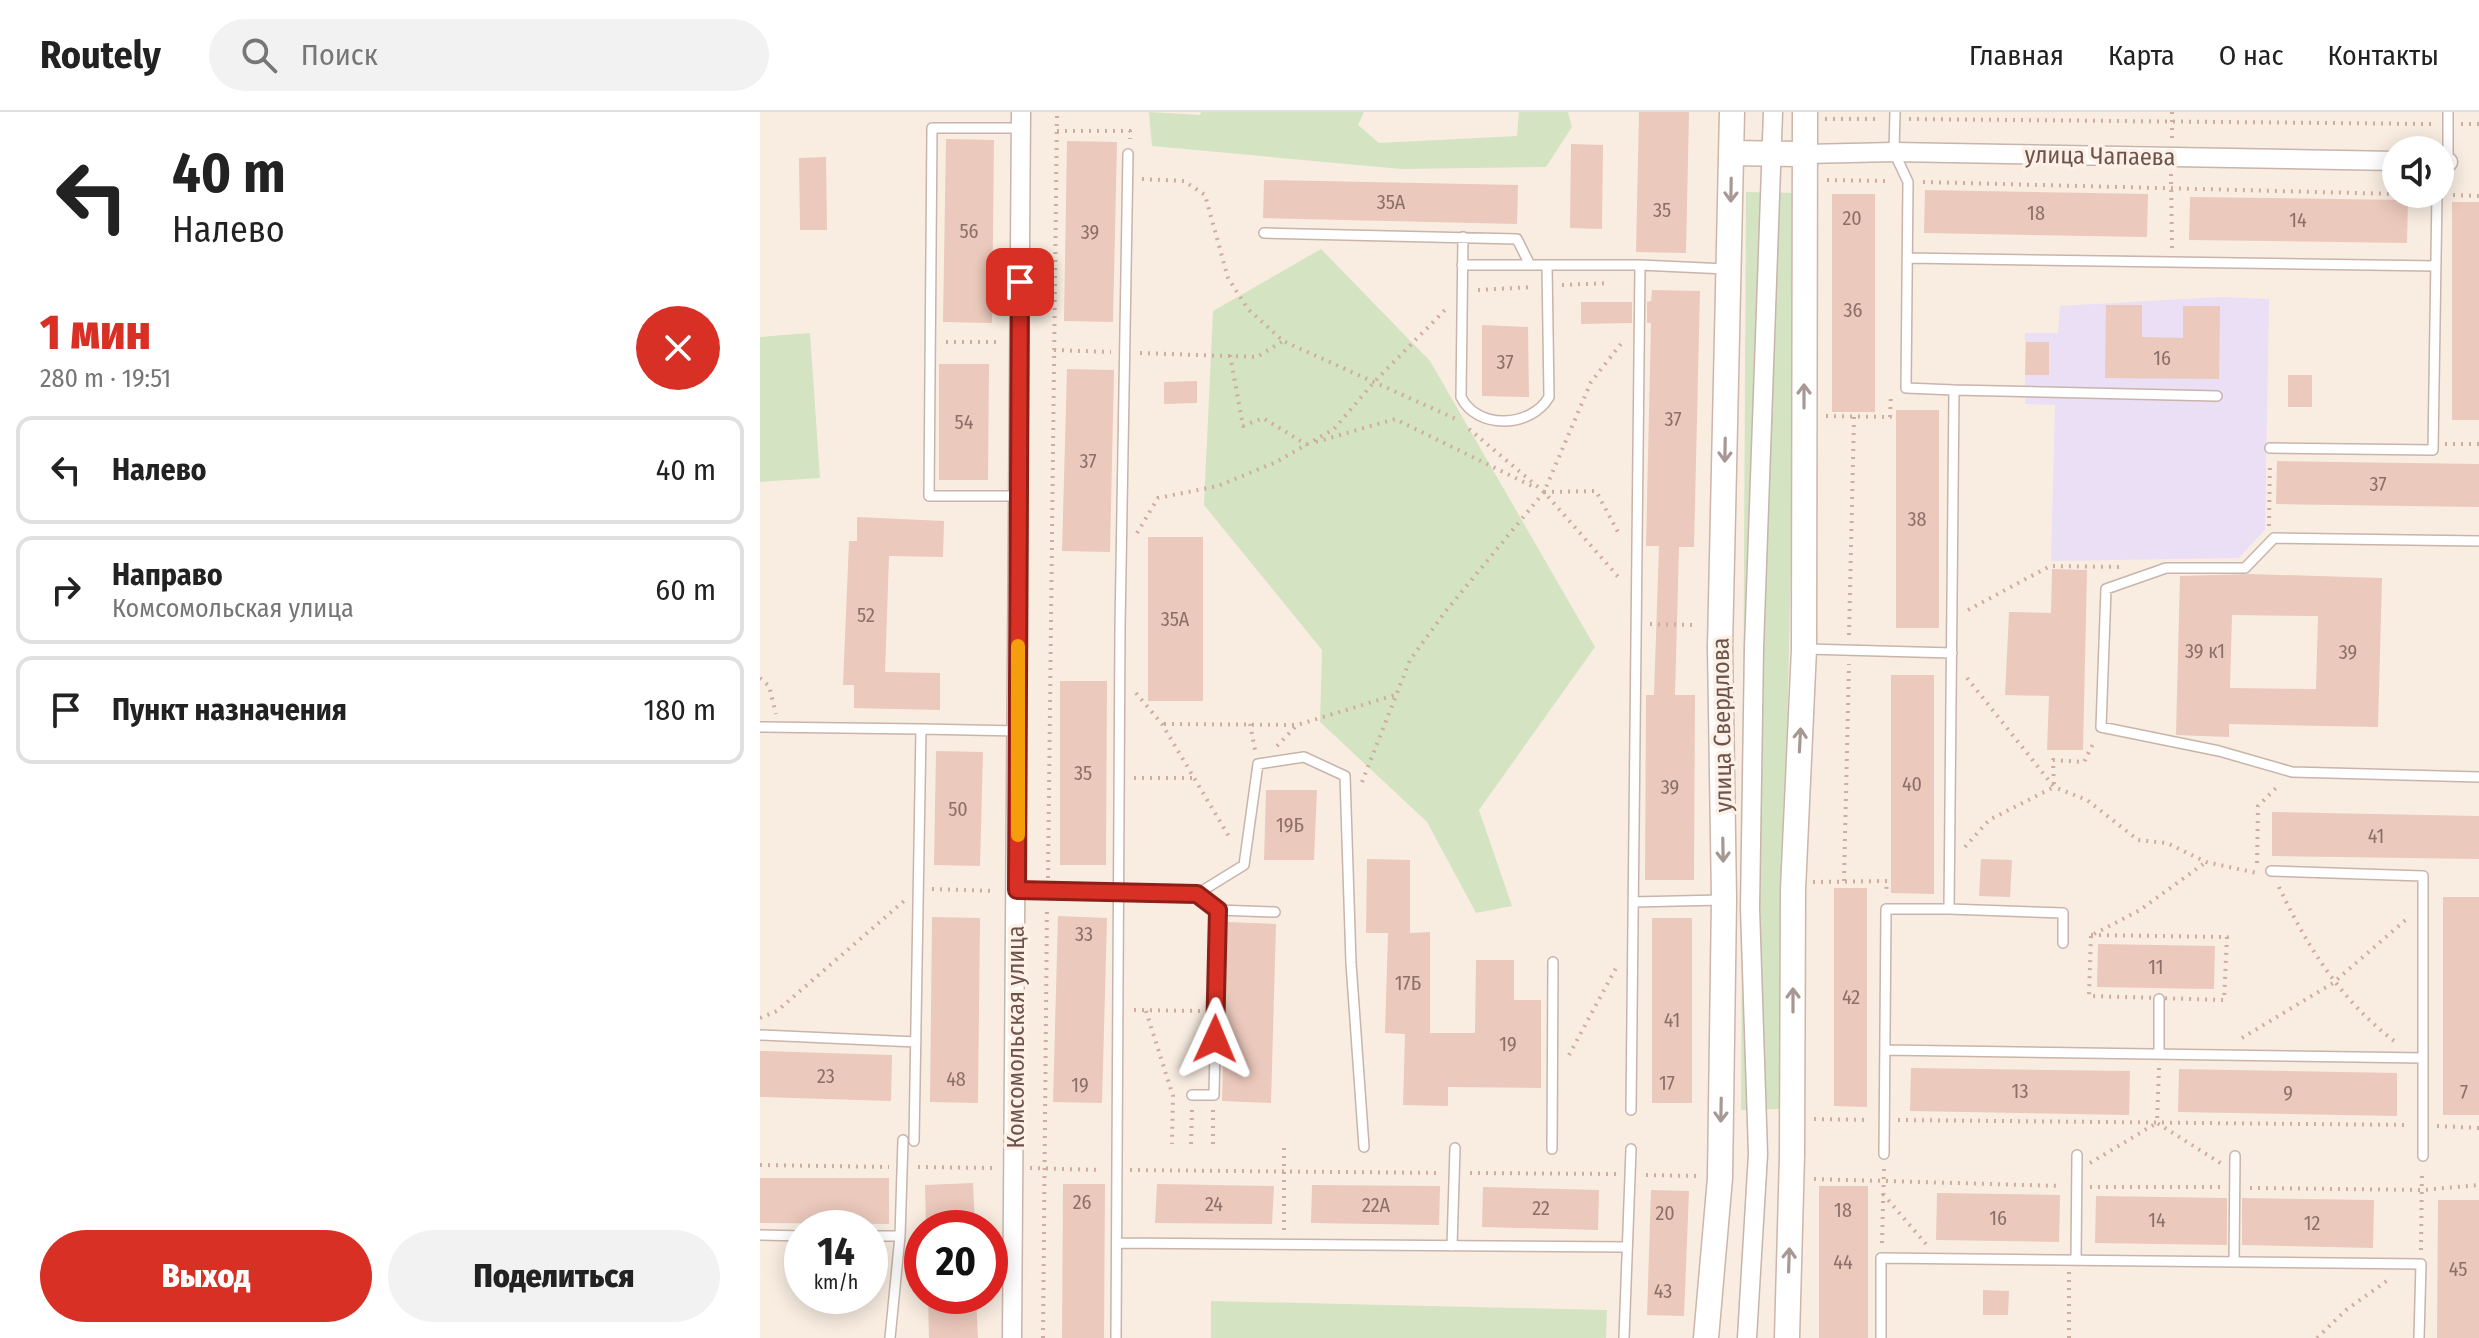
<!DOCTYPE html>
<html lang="ru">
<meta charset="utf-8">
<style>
:root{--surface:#fff;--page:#f2f2f2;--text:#222;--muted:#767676;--line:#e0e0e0;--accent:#d93025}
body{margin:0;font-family:"Fira Sans Condensed",sans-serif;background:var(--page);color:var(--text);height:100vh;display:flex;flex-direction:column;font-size:30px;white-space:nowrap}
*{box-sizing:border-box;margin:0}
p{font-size:26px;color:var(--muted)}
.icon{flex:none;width:44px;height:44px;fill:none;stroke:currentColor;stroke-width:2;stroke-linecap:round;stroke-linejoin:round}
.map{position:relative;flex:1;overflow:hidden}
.sheet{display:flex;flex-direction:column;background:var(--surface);width:760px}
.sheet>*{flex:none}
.hud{background:#fff;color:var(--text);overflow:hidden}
.tools{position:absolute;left:1622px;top:24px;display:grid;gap:16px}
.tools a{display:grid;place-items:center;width:72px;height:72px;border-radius:50%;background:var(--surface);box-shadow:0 4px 20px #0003;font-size:40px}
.speed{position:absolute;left:24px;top:1098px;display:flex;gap:16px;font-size:40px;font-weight:700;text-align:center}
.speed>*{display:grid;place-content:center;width:104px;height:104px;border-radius:50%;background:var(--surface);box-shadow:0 4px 20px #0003;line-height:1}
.speed small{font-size:20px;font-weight:400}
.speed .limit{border:12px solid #d22;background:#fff;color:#111}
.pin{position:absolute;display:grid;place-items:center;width:68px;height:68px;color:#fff;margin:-34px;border-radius:16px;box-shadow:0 4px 12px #0006}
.me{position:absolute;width:88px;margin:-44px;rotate:1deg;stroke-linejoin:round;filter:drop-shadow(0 0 6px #0008)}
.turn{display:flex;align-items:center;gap:28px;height:168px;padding:0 40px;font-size:36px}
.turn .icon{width:104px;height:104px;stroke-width:2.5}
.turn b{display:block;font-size:56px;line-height:68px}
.round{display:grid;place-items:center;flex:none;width:84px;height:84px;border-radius:42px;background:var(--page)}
.summary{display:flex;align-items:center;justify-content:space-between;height:136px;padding:0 40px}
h1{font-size:48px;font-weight:800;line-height:60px;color:var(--accent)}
.primary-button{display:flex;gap:16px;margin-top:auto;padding:16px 40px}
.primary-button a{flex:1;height:92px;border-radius:48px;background:var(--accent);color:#fff;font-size:32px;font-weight:800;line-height:92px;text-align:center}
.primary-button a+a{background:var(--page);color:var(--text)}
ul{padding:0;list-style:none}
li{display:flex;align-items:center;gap:24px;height:108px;margin:0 16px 12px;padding:0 24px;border:4px solid var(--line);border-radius:16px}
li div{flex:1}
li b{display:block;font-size:30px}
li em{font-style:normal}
header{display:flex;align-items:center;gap:48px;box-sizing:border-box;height:112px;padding:0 40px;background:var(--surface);border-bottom:2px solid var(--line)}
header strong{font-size:38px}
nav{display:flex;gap:44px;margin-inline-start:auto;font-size:28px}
.search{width:560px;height:72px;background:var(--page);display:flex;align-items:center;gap:20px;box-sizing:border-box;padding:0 28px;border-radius:44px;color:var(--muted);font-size:30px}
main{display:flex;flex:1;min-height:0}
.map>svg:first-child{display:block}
.education{fill:#eadff5}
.green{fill:#d4e4c2}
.building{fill:#ebc9bc;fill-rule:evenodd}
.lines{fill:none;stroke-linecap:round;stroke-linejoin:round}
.lane-casing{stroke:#c8b4aa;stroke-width:12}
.street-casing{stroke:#c8b4aa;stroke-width:21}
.secondary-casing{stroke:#cdb5aa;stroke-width:27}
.path{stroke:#cfaca0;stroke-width:4;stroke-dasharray:2 6;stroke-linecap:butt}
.lane{stroke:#fff;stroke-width:9}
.street{stroke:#fff;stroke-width:18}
.secondary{stroke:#fff;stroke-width:24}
.oneway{stroke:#a79893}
.route-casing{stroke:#8d1f18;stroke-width:20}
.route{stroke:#d93025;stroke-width:14}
.slow{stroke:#f59e0b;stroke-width:14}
.labels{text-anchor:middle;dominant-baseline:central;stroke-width:7;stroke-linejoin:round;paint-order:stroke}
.number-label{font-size:20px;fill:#8c7067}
.street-label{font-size:24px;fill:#6d534b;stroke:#fdf1e7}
</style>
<header>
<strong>Routely</strong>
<div class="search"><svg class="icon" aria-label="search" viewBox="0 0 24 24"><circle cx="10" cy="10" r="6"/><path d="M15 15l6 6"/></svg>Поиск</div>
<nav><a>Главная</a><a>Карта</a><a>О нас</a><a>Контакты</a></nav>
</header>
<main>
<section class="sheet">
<div class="hud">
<div class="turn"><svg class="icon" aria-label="left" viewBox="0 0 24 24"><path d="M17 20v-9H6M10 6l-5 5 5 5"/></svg><div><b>40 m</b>Налево</div></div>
</div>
<div class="summary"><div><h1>1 мин</h1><p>280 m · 19:51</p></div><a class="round" style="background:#d93025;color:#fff"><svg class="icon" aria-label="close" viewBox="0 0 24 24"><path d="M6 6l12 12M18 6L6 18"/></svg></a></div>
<ul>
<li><svg class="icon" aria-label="left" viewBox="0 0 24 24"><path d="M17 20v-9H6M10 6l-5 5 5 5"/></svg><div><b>Налево</b></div><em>40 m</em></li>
<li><svg class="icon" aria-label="right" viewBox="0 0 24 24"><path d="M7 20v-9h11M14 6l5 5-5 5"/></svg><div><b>Направо</b><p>Комсомольская улица</p></div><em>60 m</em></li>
<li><svg class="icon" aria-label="arrive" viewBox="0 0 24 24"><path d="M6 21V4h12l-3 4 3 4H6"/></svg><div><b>Пункт назначения</b></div><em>180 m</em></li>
</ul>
<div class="primary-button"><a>Выход</a><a>Поделиться</a></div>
</section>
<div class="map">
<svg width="1719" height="1226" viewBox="0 0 1719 1226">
<rect width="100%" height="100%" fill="#f9ede1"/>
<!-- education -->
<path class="education" d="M1461,185L1509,187L1505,418L1479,446L1291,449L1295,293L1265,292V221H1298L1300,194Z"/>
<!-- green -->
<path class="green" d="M389,0L440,3L441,0H604L598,13L619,31L757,24L759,0H808L812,15L786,55L641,57L392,34Z
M986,80L1039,81L1019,997L981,998Z
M561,137L670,249L835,535L719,698L752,794L716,801L667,710L560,610L562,538L444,393L453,199Z
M50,221L60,366L0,370V225Z
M451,1189L847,1198L846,1226H451Z"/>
<!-- building -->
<path class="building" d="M879,0H929L926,141L876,140Z
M186,27L234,28L232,211L183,210Z
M307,29L357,30L353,210L304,209Z
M811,32L843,33L842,117L810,116Z
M66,45L67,118H40L39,46Z
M504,68L758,73L757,112L503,106Z
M1165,78L1388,82L1387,125L1164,121Z
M1072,82H1115V300H1072Z
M1430,85L1648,88L1647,131L1429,128Z
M1692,90H1719V308H1692Z
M892,178L940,179L934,435H919L915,583H935L934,768H885L886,583H894L899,434H886L891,211H887V190L891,189Z
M821,190H872V211L821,212Z
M1346,193H1382V225L1423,226V194H1460L1459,267L1345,266Z
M722,213L768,215L769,285L722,284Z
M1266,230H1289V263H1265Z
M179,252H229L228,368H179Z
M307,257L354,258L350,440L302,439Z
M1528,263H1552V295H1528Z
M437,269V291L404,292V270Z
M1136,298H1179V516H1136Z
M1517,349L1719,352V395L1516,392Z
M97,405L184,409L183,445L129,444L125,560L180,561V598L94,596V573H83L89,429H97Z
M388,425H443V589H388Z
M1292,457L1327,458L1323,638H1287L1289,584L1245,583L1249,500L1291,501Z
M1489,462L1622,466L1618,615L1469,612V625L1416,623L1420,464ZM1472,503L1558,504L1556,577L1470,576Z
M1131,563H1174V782L1131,781Z
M300,569H347L346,753H300Z
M176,639L223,640L220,754L174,753Z
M506,678H557L554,748H504Z
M1512,700L1719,704V747L1512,744Z
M607,747L650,748V821L670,820V921H715L716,848H754V888H781V976L688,975V994L643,993L645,922L625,921L628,821H606Z
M1221,747L1252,748L1250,785L1219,784Z
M1074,776H1107V995L1074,994Z
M1683,785H1719V1003H1683Z
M298,804L347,806L342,991L293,990Z
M172,805L220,806L218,991L170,990Z
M892,806H932V991H892Z
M467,810L516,812L511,991L462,989Z
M1338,832L1455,834L1454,877L1337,875Z
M0,939L132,943L131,989L0,985Z
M1151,956L1370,959L1369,1003L1150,999Z
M1419,957L1637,961V1004L1418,1000Z
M0,1066H129V1112L0,1111Z
M213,1071L215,1116H166L165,1073Z
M303,1072H345L344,1226H302Z
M397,1072L514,1074L512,1112L395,1111Z
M552,1073L680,1074L679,1113L551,1111Z
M1059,1074H1108V1226H1059Z
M723,1075L839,1078L838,1118L722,1115Z
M891,1078L929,1079L924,1204L887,1203Z
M1177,1081L1300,1083L1299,1130L1176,1128Z
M1336,1084L1467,1086V1133L1335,1131Z
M1482,1086L1614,1088L1613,1136L1482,1133Z
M1678,1088H1719V1226H1677Z
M1223,1178L1249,1179L1248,1203H1223Z
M168,1184H216L218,1226H169Z"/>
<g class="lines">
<!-- lane casing -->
<g class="lane-casing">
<path id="lane" d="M1680,74L1688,50V0
M504,121L757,127L770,153
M703,125L701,285C717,318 771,316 789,285L787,153
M1147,146L1676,154
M702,153H880
M1194,278L1457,284
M1510,336L1673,338L1677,82
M259,384H169L172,16H261
M1719,429L1514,426L1485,456H1406L1346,477L1341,615L1459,639L1532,660L1719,665
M1047,537L1192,541
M0,615L161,617
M1511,759L1663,764V1044
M257,778L437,782L484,753L498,652L544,645L585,664L591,851L604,1035
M437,782L458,798L515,800
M873,790L962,788
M1189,797L1303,801V831
M1399,887V942
M0,923L156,930
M1125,938L1663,946
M432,983H454L458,798
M871,998L880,153L966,157
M154,1029L161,617L258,619
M792,1037L793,850
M1124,1042L1126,797H1189L1194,278L1146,276L1148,70L1134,40L1135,0
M0,1123L42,1124
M110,1124H140L130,1226
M140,1124L143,1028
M357,1131L867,1135
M692,1134L695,1036
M1316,1148L1317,1043
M1474,1150L1475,1044
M356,1226L360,515L368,42
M864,1226L871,1037
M1121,1226V1146L1661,1152L1659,1226"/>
</g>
<!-- street casing -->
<g class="street-casing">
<path id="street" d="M1045,42L1134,40L1636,49
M1680,50H1688
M252,1226L261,0
M987,1226L998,1042L990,796L994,536L1013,0"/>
</g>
<!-- secondary casing -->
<g class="secondary-casing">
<path id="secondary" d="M972,41L1045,42
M946,1226L960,1066L964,787L960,535L972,0
M1027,1226L1032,1043L1033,778L1044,537L1045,0"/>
</g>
<!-- path -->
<path class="path" d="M1065,7H1121
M1149,7L1673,12
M1701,12H1719
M297,19H370V27
M1412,26V0
M1411,62L1412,138
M382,67L424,69L445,83L468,166L488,197L523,229L696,307
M1067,68L1130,69
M1163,70L1636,82
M1648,82H1665
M1693,83L1719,84
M802,173L849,171
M718,178L773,175
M186,230H241
M294,238L351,240
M380,241L497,245L523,229
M470,243L483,314L503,306L547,333
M1066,304L1130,305L1131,282
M709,317L784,380L861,468
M556,330L635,307L776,376
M1685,332H1719
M784,380L836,379L860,424
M1509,414L1510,350
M377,421L398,386L458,374L516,350L574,317L614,270L685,198
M1208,498L1290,454L1360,455
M890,512L937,513
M1089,523L1094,305
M0,566L9,574L16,602
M1207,566L1294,675L1327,688L1378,728L1407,731L1446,750L1497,761
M376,581L402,612L471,728
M404,612L537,613
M490,612L495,638
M517,634L537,613L635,583
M374,666H435
M602,670L650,548L685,500L784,380L831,270L864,228
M1205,735L1229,708L1294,675L1293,648L1324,650L1335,628
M1497,751L1498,694L1519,673
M288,766L297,0
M1084,769L1089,552
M1053,770L1127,769L1126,783
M1519,775C1548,836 1580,887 1634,929
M172,777L235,779
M1334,822L1380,798L1446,750
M1331,823L1467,825L1464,888L1329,884Z
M374,898L441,899
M386,899L413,984L412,1032
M0,906L17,899L144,789
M1482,926L1573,871L1649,805
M809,943L856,856
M1399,956L1397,1011L1462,1052
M1054,1007L1109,1008
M1138,1008L1649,1013
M1677,1014L1719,1016
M431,1032L432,998
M453,1032V998
M1330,1051L1395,1012
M0,1053L129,1055
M158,1055L233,1056
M270,1056L341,1058
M370,1058L681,1061
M710,1061L857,1062
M886,1063L937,1064
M1054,1067L1301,1074
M1330,1075H1461
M1490,1076L1662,1078L1719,1073
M1123,1082L1166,1132
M524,1118V1033
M1122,1131L1124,1056
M1661,1138L1662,1058
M283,1226L287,794
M1309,1226V1160
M1557,1226L1586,1198L1628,1168"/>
<!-- lane -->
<use href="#lane" class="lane"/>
<!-- street -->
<use href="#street" class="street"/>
<!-- secondary -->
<use href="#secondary" class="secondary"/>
</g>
<!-- one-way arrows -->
<defs><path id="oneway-shaft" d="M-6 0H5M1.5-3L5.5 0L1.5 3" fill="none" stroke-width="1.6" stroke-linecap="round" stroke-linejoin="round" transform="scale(2)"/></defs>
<g class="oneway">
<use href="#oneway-shaft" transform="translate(971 78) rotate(91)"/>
<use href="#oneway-shaft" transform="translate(1044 284) rotate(-90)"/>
<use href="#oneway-shaft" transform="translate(965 338) rotate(91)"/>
<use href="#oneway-shaft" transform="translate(1040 628) rotate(-87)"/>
<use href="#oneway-shaft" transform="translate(963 738) rotate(89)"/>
<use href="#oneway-shaft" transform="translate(1033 888) rotate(-90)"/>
<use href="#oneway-shaft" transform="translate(961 998) rotate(91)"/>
<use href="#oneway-shaft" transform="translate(1029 1148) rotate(-88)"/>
</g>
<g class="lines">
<!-- route casing -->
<g class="route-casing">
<path id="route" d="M260,170L257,778L437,782L458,798L455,927"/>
</g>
<!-- route -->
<use href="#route" class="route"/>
<!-- slow -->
<path class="slow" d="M258,723V534"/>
</g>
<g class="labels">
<!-- number labels -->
<g class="number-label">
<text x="631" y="90">35А</text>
<text x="902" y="98">35</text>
<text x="1276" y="101">18</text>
<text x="1092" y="106">20</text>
<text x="1538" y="108">14</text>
<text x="209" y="119">56</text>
<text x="330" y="120">39</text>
<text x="1093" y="198">36</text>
<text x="1402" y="246">16</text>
<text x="745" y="250">37</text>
<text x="913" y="307">37</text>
<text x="204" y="310">54</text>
<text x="328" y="349">37</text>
<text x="1618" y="372">37</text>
<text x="1157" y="407">38</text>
<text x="106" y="503">52</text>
<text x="415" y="507">35А</text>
<text x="1445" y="539">39 к1</text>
<text x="1588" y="540">39</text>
<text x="323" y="661">35</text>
<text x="1152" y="672">40</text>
<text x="910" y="675">39</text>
<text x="198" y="697">50</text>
<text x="530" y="713">19Б</text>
<text x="1616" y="724">41</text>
<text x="324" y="822">33</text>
<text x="1396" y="855">11</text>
<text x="648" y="871">17Б</text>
<text x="1091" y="885">42</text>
<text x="912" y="908">41</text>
<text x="748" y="932">19</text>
<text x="66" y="964">23</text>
<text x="196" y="967">48</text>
<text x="907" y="971">17</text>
<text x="320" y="973">19</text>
<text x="1260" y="979">13</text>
<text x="1704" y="980">7</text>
<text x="1528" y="981">9</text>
<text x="322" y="1090">26</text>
<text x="454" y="1092">24</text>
<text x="616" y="1093">22А</text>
<text x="781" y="1096">22</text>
<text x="1083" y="1098">18</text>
<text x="905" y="1101">20</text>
<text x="1238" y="1106">16</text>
<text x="1397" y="1108">14</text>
<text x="1552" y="1111">12</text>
<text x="1083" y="1150">44</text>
<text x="1698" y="1157">45</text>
<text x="903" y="1179">43</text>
</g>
<!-- street labels -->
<g class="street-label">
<text transform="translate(1340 44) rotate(1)">улица Чапаева</text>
<text transform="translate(962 613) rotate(-91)">улица Свердлова</text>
<text transform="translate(256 925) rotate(-90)">Комсомольская улица</text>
</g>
</g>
</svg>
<div class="tools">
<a><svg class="icon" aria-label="sound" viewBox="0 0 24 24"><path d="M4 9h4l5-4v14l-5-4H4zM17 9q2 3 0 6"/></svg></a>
</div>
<div class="speed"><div>14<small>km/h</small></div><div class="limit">20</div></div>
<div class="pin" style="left:260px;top:170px;background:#d93025"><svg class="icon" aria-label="arrive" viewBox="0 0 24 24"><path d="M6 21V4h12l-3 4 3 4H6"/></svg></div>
<svg class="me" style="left:455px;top:927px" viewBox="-20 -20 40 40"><path d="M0-17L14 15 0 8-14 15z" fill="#d93025" stroke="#fff" stroke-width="4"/></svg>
</div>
</main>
